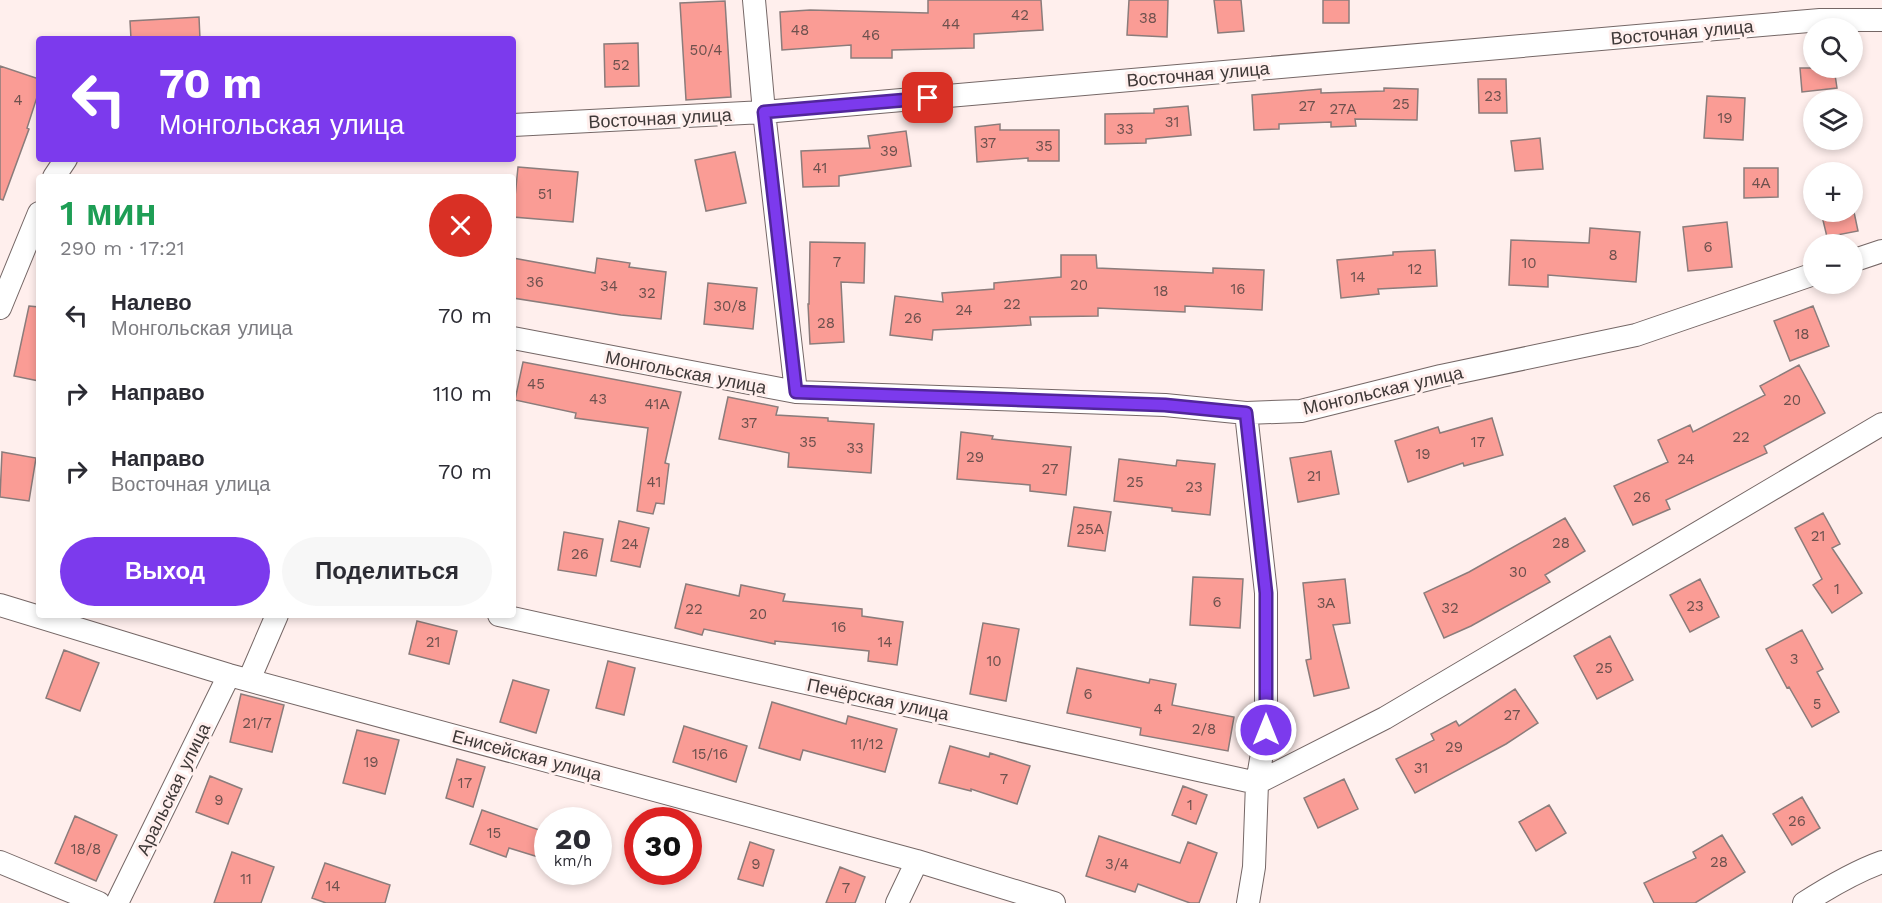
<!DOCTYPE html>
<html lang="ru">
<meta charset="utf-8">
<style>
:root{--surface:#fff;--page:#f7f7f7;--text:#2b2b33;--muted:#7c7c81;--accent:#7c3aed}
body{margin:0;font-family:"Work Sans",sans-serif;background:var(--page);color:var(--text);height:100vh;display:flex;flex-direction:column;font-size:22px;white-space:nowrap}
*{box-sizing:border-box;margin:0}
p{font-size:20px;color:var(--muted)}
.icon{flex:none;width:33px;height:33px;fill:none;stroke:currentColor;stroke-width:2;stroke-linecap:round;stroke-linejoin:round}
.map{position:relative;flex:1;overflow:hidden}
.side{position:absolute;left:36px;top:174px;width:480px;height:444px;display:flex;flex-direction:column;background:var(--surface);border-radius:6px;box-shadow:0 3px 9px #0003}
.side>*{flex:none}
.top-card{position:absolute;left:36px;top:36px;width:480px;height:126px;border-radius:6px;box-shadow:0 3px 9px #0003;background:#7c3aed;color:#fff;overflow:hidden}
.fabs{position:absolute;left:1803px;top:18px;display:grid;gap:12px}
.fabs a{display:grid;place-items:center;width:60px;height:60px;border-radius:50%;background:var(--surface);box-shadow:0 3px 9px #0003;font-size:30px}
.speed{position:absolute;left:534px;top:807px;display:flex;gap:12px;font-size:30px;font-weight:700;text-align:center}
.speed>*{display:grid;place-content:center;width:78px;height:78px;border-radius:50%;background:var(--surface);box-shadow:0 3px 9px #0003;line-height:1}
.speed small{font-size:15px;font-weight:400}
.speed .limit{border:9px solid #d22;background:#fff;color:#111}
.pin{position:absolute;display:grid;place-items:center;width:51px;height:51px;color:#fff;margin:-26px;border-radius:12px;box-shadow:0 3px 9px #0006}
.me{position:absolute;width:66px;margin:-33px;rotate:0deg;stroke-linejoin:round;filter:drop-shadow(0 0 4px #0008)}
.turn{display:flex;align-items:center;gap:21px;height:126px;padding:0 24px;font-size:27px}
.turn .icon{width:78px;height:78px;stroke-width:2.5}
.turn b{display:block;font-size:42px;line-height:51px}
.round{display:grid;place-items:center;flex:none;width:63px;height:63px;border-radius:32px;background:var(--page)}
.summary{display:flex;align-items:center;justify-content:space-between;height:102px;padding:0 24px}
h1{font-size:36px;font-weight:600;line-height:45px;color:#1e9e55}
.cta{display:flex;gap:12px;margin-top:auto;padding:12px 24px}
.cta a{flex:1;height:69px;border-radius:36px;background:var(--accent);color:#fff;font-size:24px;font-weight:600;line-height:69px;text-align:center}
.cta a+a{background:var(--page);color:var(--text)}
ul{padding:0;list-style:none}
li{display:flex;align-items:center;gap:18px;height:78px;padding:0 24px}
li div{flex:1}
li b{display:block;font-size:22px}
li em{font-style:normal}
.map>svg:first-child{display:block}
.building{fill:#fa9c95;stroke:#8b7c7b;stroke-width:1.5}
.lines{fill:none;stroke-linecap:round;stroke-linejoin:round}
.street-casing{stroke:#756766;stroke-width:24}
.street{stroke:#fff;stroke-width:22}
.route-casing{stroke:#51269a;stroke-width:15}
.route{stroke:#7c3aed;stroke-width:10}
.labels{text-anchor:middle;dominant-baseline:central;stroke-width:6;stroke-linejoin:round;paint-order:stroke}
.number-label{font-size:15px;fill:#6d514e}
.street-label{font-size:18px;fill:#3e3837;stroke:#ffefed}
</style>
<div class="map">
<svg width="1882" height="903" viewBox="0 0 1882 903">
<rect width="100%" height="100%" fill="#ffefed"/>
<!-- building -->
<path class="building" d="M928,0H1041L1043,30L974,34V48L892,50V58H851V45L782,50L780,12L810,10L928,13Z
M1129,0H1168L1167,37L1127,35Z
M1214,0H1241L1244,31L1218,33Z
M1323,0H1349V23H1323Z
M725,1L731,97L686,100L680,3Z
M199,17L200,39H131L130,21Z
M638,43L639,86L605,87L604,44Z
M0,66L39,79V91L27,128L29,129L3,200L0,199Z
M1800,68H1834L1837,88L1802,92Z
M1478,79H1506L1507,113H1479Z
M1384,88L1418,89L1417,120L1355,119L1356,126L1331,127V122L1279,124V129L1254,130L1252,95L1321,89V93L1384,91Z
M1707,96L1745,98L1743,140L1704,138Z
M1188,106L1191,135L1146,139V143L1105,144V114L1154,113V109Z
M1000,124V130H1059V161H1028V158L977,162L975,127Z
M906,131L911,166L839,176V186L803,187L801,151L870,148L868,136Z
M1540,138L1543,169L1515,171L1511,141Z
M735,152L746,203L706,211L695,160Z
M518,167L578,172L573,222L513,217Z
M1744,168H1778V197L1744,198Z
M1821,212H1854L1858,231L1827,237Z
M1727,222L1732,267L1688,271L1683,227Z
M1590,228L1640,232L1636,282L1548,275V287L1509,285L1511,240L1589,243Z
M810,242L865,243L864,283L841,282L844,342L810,344L808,304H809Z
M1435,250L1437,286L1378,289L1379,294L1341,298L1337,260L1393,255V252Z
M1061,255H1096L1097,268L1213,273V268L1264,270L1262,310L1185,306V312L1098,308V316L1030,317L1031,325L933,330L932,340L890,335L895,296L943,302L942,293L994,289V283L1061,277Z
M513,258L595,273L597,258L630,263L629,267L666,272L661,319L621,315L513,298Z
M708,283L757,288L753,329L704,324Z
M29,306L39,307V381L14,376Z
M1813,306L1829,346L1790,361L1774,321Z
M523,362L681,392L665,463L669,464L664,504L656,503L653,514L637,511L648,428L575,418L576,413L515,400Z
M1799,365L1825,413L1764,446L1767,453L1666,500L1670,509L1633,525L1614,486L1668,462L1658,440L1690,425L1693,432L1765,395L1760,386Z
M728,397L778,407L776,415L828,418V421L874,424L871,473L788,467L789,453L719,439Z
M1492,418L1503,455L1464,466L1463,463L1408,482L1395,441L1438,427L1440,433Z
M961,432L993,436L992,439L1071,447L1066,495L1030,491V485L957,479Z
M1331,451L1339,494L1298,502L1290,458Z
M2,452L36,458L29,501L0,497Z
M1119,459L1176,466L1177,460L1215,464L1210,515L1172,511V508L1114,501Z
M1074,507L1111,512L1105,551L1068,546Z
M1823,513L1840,544L1832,548L1862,593L1832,613L1813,585L1822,579L1795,528Z
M1565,518L1585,551L1545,575L1550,582L1471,626L1444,638L1424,593L1469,572Z
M619,521L649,528L640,567L611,561Z
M564,532L603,539L596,576L558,570Z
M1193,577L1243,579L1240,628L1190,625Z
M1345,579L1350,623L1333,625L1349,688L1314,696L1306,660L1311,659L1303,583Z
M1700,579L1719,617L1690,632L1670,595Z
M686,584L739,596L741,585L785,594L783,601L862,609V616L903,622L897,665L868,661L869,651L775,641V644L704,629L702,635L675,628Z
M417,621L457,631L449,664L409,654Z
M983,623L1019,629L1006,701L970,694Z
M1802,630L1823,669L1817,672L1839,712L1812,727L1789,687L1787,688L1766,649Z
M1610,636L1633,680L1597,699L1574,656Z
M64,650L99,663L80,711L46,698Z
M608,661L635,668L624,715L596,708Z
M1077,668L1149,683L1150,679L1176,684L1172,705L1234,717L1228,751L1140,735L1141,728L1067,713Z
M513,680L549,690L536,733L500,722Z
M1515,689L1538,723L1506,744L1415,793L1396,759L1434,740L1431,734L1456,721L1459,726Z
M241,694L284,705L272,752L230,742Z
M772,702L846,724L848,716L897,729L885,772L803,750L800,760L759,748Z
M684,726L747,746L736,782L673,762Z
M357,730L399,740L385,794L343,783Z
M950,746L989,757L990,753L1030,766L1017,804L971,789V791L939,783Z
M457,759L485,767L473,807L446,798Z
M210,776L242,789L228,824L196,812Z
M1344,779L1358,809L1318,828L1304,798Z
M1183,786L1207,795L1196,824L1172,815Z
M1802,797L1820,828L1792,845L1773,814Z
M1549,805L1566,833L1536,851L1519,822Z
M482,810L548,833V860L509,848L506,857L470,844Z
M75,816L117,835L96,881L55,863Z
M1722,835L1745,872L1695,903H1654L1644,883L1696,858L1693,852Z
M1099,836L1180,863L1188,842L1217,853L1199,903H1190L1138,884L1135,892L1086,876Z
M750,842L774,850L763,886L738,879Z
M232,852L274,867L261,903H214Z
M325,863L390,885L385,903H326L312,898Z
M840,867L865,877L855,903H826Z"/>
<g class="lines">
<!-- street casing -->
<g class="street-casing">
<path id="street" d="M754,0L764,112L796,392
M513,125L764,112L1820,20H1882
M54,177L66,159
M1852,261L1882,251
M0,308L39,213
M513,338L796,392L1165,405L1246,413L1301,411L1441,376L1636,335L1814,274
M1246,413L1266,593V730L1257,783L1254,867L1248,903
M0,605L229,675L917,861L1054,903
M499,615L1257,783L1385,718L1882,424
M249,680L277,615
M0,862L99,903
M117,903L229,675
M897,903L917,861
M1804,903C1829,887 1854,872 1882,862"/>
</g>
<!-- street -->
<use href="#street" class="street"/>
</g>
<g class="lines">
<!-- route casing -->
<g class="route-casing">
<path id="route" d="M928,98L764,112L796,392L1165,405L1246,413L1266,593V730"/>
</g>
<!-- route -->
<use href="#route" class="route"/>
</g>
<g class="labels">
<!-- number labels -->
<g class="number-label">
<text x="1020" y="15">42</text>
<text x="1148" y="18">38</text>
<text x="951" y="24">44</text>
<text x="800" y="30">48</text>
<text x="871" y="35">46</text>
<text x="706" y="50">50/4</text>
<text x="621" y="65">52</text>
<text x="1493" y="96">23</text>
<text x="18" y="100">4</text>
<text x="1401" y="104">25</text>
<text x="1307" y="106">27</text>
<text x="1343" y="109">27А</text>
<text x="1725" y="118">19</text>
<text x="1172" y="122">31</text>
<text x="1125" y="129">33</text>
<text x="988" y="143">37</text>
<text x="1044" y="146">35</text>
<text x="889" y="151">39</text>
<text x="820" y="168">41</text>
<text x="1761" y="183">4А</text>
<text x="545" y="194">51</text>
<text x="1708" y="247">6</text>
<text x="1613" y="255">8</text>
<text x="837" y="262">7</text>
<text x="1529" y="263">10</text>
<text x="1415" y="269">12</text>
<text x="1358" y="277">14</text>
<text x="535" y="282">36</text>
<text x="1079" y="285">20</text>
<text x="609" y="286">34</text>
<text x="1238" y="289">16</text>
<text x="1161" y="291">18</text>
<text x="647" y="293">32</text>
<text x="1012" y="304">22</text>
<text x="730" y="306">30/8</text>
<text x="964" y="310">24</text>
<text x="913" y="318">26</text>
<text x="826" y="323">28</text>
<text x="1802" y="334">18</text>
<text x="536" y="384">45</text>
<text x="598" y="399">43</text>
<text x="1792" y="400">20</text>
<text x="657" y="404">41А</text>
<text x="749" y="423">37</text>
<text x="1741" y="437">22</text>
<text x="808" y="442">35</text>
<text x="1478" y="442">17</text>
<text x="855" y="448">33</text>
<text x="1423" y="454">19</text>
<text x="975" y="457">29</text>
<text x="1686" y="459">24</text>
<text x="1050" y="469">27</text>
<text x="1314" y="476">21</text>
<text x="654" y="482">41</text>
<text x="1135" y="482">25</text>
<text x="1194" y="487">23</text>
<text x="1642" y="497">26</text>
<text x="1090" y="529">25А</text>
<text x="1818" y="536">21</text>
<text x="1561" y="543">28</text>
<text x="630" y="544">24</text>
<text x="580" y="554">26</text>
<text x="1518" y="572">30</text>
<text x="1837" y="589">1</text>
<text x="1217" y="602">6</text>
<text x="1326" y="603">3А</text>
<text x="1695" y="606">23</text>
<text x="1450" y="608">32</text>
<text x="694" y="609">22</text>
<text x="758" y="614">20</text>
<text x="839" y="627">16</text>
<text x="433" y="642">21</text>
<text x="885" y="642">14</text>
<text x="1794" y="659">3</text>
<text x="994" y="661">10</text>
<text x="1604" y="668">25</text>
<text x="1088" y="694">6</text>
<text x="1817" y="704">5</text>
<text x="1158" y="709">4</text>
<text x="1512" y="715">27</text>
<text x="257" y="723">21/7</text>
<text x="1204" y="729">2/8</text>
<text x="867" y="744">11/12</text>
<text x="1454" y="747">29</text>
<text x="710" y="754">15/16</text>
<text x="371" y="762">19</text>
<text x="1421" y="768">31</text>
<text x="1004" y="779">7</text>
<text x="465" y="783">17</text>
<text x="219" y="800">9</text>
<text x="1190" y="805">1</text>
<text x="1797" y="821">26</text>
<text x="494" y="833">15</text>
<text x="86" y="849">18/8</text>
<text x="1719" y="862">28</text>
<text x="756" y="864">9</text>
<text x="1117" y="864">3/4</text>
<text x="246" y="879">11</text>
<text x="333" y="886">14</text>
<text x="846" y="888">7</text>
</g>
<!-- street labels -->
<g class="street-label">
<text transform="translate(1682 32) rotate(-5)">Восточная улица</text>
<text transform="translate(1198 74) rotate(-5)">Восточная улица</text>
<text transform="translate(660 118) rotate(-3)">Восточная улица</text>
<text transform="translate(686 372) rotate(11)">Монгольская улица</text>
<text transform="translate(1383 390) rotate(-13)">Монгольская улица</text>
<text transform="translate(878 699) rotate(12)">Печёрская улица</text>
<text transform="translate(527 755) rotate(15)">Енисейская улица</text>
<text transform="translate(173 789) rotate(-64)">Аральская улица</text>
</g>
</g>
</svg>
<div class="fabs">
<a><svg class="icon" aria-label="search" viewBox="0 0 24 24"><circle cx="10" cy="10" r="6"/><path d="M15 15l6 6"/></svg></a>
<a><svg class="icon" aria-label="layers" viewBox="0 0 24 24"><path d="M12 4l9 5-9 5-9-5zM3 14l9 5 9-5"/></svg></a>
<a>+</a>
<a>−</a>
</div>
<div class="speed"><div>20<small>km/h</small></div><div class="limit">30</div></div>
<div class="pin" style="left:928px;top:98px;background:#d93025"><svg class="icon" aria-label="arrive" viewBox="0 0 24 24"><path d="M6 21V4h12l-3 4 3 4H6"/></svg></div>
<svg class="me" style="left:1266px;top:730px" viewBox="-20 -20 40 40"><circle r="17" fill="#7c3aed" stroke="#fff" stroke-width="3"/><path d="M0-11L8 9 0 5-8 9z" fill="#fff"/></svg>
<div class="top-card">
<div class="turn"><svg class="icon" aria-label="left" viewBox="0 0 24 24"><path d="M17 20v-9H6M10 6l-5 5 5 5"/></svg><div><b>70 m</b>Монгольская улица</div></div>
</div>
<section class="side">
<div class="summary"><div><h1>1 мин</h1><p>290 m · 17:21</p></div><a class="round" style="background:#d93025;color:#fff"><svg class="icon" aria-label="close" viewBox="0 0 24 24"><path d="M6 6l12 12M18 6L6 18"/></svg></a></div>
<ul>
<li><svg class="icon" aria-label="left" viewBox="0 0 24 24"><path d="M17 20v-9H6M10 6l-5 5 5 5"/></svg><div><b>Налево</b><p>Монгольская улица</p></div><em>70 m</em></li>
<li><svg class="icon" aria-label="right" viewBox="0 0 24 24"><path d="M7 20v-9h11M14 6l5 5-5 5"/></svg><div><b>Направо</b></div><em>110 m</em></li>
<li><svg class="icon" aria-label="right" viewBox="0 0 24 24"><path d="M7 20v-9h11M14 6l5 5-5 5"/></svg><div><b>Направо</b><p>Восточная улица</p></div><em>70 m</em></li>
</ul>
<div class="cta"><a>Выход</a><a>Поделиться</a></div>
</section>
</div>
